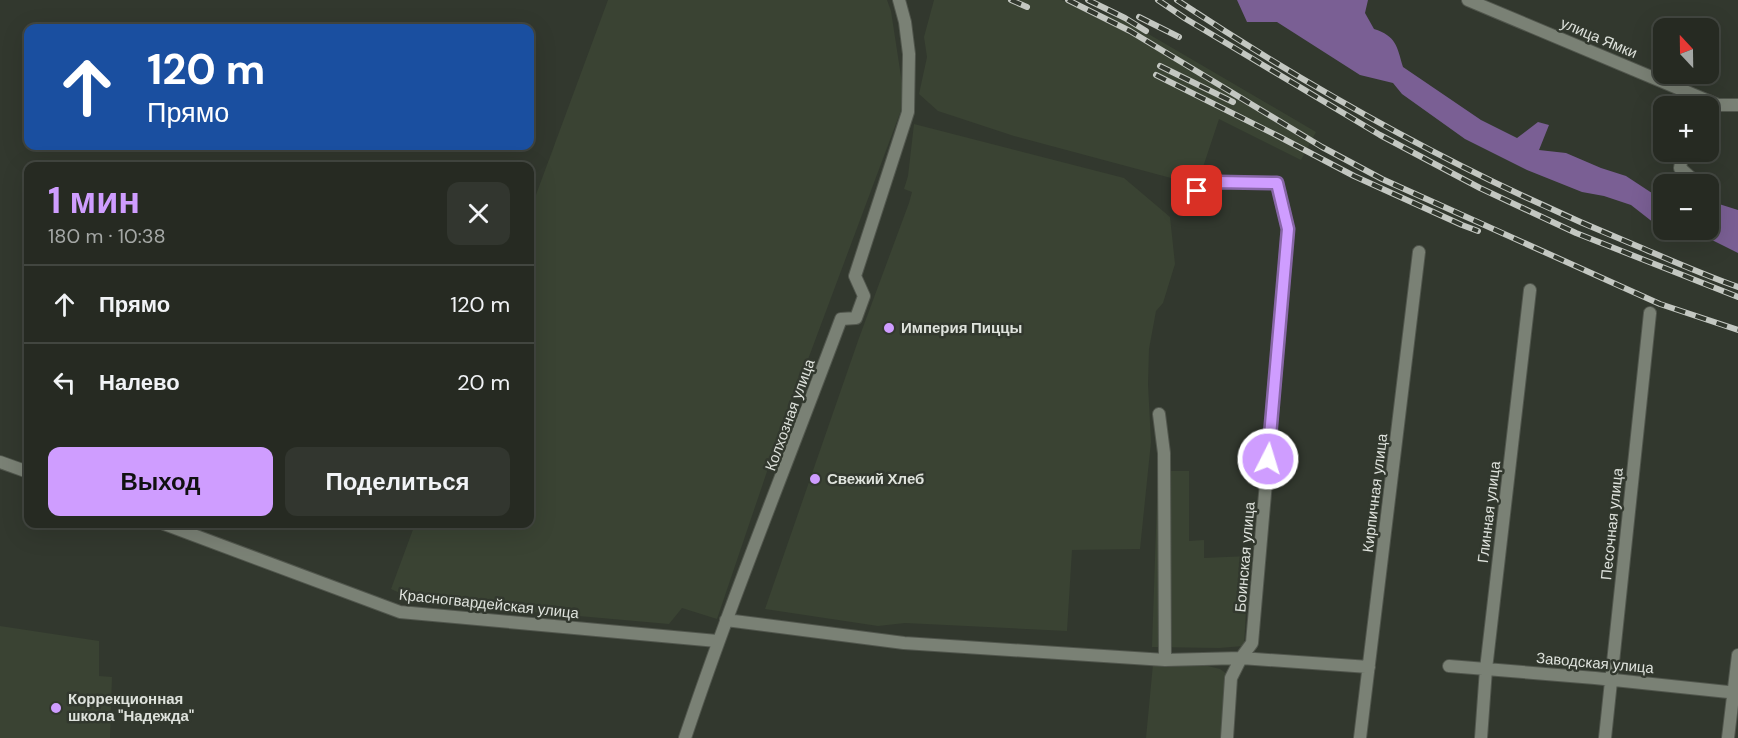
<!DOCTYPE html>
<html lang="ru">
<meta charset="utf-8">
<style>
:root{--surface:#262a22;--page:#32362f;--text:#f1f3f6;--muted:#a4a7a5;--line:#424640;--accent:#cf9dff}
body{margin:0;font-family:"DM Sans",sans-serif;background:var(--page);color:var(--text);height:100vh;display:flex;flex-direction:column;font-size:22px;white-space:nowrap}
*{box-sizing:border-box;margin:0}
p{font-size:20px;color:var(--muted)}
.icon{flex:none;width:33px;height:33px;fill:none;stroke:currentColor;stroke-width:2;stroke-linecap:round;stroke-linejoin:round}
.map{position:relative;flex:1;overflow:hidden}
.side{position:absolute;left:24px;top:162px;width:510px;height:366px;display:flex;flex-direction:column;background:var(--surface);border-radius:12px;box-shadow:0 6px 24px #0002,0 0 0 2px var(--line)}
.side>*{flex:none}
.hud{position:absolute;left:24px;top:24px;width:510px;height:126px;border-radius:12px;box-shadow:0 6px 24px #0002,0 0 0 2px var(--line);background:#1a4fa0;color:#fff;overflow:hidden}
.needle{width:39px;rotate:338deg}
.controls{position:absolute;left:1653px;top:18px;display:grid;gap:12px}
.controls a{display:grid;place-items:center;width:66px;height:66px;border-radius:12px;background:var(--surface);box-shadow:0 6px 24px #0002,0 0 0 2px var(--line);font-size:30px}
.pin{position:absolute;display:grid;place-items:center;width:51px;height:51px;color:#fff;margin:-26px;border-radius:12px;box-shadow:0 3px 9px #0006}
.me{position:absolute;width:66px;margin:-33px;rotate:5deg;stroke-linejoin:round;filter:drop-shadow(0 0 4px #0008)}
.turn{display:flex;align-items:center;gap:21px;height:126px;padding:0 24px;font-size:27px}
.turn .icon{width:78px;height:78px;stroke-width:2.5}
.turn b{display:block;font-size:42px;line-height:51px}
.round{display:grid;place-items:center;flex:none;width:63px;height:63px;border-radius:12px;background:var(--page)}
.overview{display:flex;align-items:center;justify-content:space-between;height:102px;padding:0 24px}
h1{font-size:36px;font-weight:700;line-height:45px;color:var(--accent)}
.cta{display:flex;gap:12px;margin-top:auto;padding:12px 24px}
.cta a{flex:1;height:69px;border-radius:12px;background:var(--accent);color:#111;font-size:24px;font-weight:700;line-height:69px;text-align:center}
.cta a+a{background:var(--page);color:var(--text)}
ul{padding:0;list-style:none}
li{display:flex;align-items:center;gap:18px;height:78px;padding:0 24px;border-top:2px solid var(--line)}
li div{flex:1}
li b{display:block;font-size:22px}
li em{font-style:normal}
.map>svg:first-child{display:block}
.built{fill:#3a4333}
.forest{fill:#7a5f94}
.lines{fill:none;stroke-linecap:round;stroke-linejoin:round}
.street-casing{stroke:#51564d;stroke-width:14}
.street{stroke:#7a8175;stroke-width:12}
.rail-casing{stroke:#c3c7c1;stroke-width:6}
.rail{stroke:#32382e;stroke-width:4;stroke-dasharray:11;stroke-linecap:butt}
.route-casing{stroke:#8766a6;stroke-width:15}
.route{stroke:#cf9dff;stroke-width:10}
.poi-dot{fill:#cf9dff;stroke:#32382e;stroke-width:2}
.labels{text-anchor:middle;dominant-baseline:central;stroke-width:5;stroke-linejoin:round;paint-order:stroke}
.street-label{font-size:15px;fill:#dee2dc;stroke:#32382e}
.poi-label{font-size:15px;font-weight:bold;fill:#dee2dc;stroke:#32382e;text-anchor:start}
</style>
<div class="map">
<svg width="1738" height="738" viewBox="0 0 1738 738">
<rect width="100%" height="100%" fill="#32382e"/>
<!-- built -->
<path class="built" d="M608,0H887L891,11L902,83L903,105L776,445L717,619L682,608L669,624L420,602L391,589L415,524H530V211Z
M934,0H1061L1128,22L1316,132L1301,160L1219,119L1197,185L1014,136L938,111L919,94L927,57L924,37Z
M914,124L1124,178L1170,217L1175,264L1163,303L1156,311L1149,349L1148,384L1151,442L1140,549L1072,550L1067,631L905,623L878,626L765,609L859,338L909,203L912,192L904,189L908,176Z
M1158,471H1189V541L1204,540V558L1249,556L1244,646L1219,648L1152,647Z
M0,626L99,641V676L112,677L110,738H0Z
M1153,664L1204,665L1220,669L1227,674L1221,738H1146Z"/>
<!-- forest -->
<path class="forest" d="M1237,0H1368L1365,13L1374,29C1396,36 1397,46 1403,67L1481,120L1517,138L1538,122L1549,125L1539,150L1566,153L1601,168L1626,176L1658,197L1663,221L1654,223L1631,205L1604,196L1582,192L1527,170L1465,139L1402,94L1393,83L1360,75L1277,22H1247Z
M1709,197L1719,204L1738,210V253L1706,237L1697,230H1708Z"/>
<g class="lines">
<!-- street casing -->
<g class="street-casing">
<path id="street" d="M1468,0L1718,105H1738
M1683,152L1680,168L1698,184
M1197,191L1217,182L1277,183L1288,229L1252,643L1241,658L1231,678L1227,738
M1159,414L1164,453L1165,660
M0,462L28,472
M164,524L400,612L717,641
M726,620L904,643L1165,660L1241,658L1369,667
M1449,666L1595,678L1738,693
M685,738C732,597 789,459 841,319L856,318L864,296L855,276L908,112L909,54L905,22L899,0
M1360,738L1419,252
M1481,738L1486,669L1530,290
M1605,738L1650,313
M1728,738L1738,655"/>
</g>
<!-- street -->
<use href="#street" class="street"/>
<!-- rail casing -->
<g class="rail-casing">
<path id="rail" d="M1011,0L1027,7
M1068,0L1130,31L1322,147L1382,179L1660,304L1738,330
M1088,0L1125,18L1146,31
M1158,0L1186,19L1380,135L1480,188L1576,233L1738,297
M1177,0C1322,96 1475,180 1637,246C1670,260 1704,275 1738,287
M1139,17L1179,37
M1160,66L1233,102
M1156,75L1278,136L1354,176L1462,225L1478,231"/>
</g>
<!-- rail -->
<use href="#rail" class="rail"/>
</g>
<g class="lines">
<!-- route casing -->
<g class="route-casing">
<path id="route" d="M1197,191L1217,182L1277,183L1288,229L1268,459"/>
</g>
<!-- route -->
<use href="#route" class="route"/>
</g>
<!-- markers -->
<g class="poi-dot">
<circle cx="889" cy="328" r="6"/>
<circle cx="815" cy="479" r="6"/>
<circle cx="56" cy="708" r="6"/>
</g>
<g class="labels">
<!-- street labels -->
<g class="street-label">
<text transform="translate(1599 38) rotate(23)">улица Ямки</text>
<text transform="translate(790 415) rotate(-70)">Колхозная улица</text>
<text transform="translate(1375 493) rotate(-83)">Кирпичная улица</text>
<text transform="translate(1489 512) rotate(-83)">Глинная улица</text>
<text transform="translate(1612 524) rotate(-84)">Песочная улица</text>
<text transform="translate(1245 557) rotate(-85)">Боинская улица</text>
<text transform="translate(489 604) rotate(6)">Красногвардейская улица</text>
<text transform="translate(1595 663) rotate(5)">Заводская улица</text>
</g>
<!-- poi labels -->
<g class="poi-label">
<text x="901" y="328">Империя Пиццы</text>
<text x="827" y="479">Свежий Хлеб</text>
<text x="68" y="699">Коррекционная<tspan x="68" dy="17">школа "Надежда"</tspan></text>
</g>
</g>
</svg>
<div class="controls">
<a><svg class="needle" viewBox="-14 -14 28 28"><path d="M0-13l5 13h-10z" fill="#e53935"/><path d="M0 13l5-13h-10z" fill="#a4a7a5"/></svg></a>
<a>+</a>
<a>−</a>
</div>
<div class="pin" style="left:1197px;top:191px;background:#d93025"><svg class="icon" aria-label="arrive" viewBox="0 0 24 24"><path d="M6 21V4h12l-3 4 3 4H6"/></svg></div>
<svg class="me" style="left:1268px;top:459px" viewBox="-20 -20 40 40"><circle r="17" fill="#cf9dff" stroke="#fff" stroke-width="3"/><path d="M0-11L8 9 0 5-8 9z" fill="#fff"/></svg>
<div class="hud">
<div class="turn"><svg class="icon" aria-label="ahead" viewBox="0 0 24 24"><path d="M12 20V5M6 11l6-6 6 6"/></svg><div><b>120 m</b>Прямо</div></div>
</div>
<section class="side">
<div class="overview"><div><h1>1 мин</h1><p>180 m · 10:38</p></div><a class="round"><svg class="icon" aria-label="close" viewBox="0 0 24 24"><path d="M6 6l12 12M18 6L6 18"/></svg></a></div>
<ul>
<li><svg class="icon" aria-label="ahead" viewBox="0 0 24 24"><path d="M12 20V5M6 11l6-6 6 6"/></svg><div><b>Прямо</b></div><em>120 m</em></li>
<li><svg class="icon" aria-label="left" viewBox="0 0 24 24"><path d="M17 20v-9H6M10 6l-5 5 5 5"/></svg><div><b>Налево</b></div><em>20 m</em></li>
</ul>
<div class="cta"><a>Выход</a><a>Поделиться</a></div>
</section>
</div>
